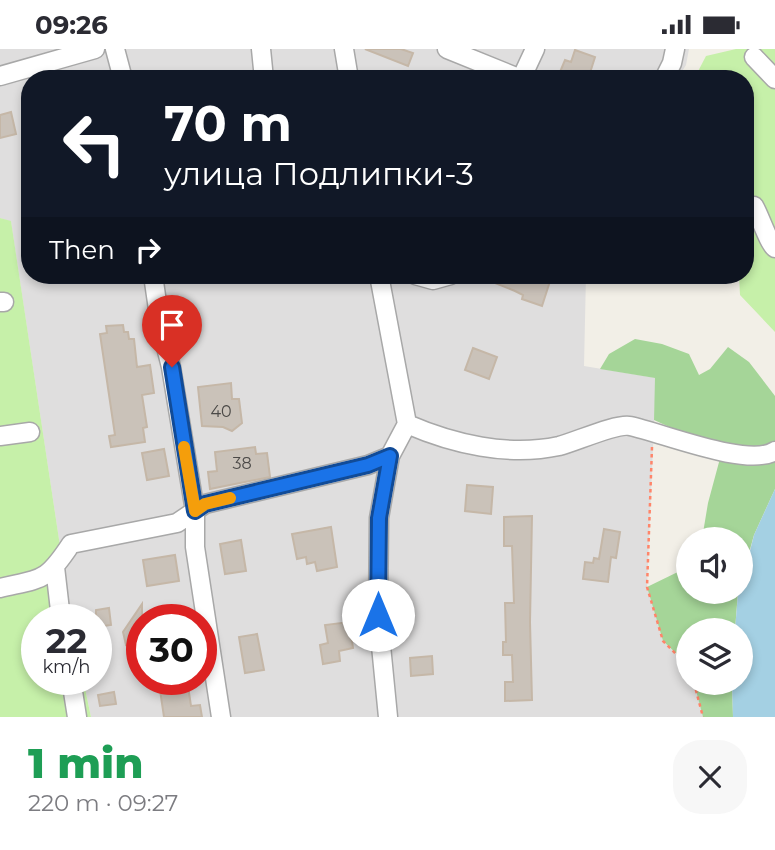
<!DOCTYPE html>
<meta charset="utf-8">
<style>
:root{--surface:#fff;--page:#f7f7f7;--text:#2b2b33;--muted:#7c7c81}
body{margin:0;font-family:Montserrat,sans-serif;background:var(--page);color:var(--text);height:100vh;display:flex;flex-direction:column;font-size:26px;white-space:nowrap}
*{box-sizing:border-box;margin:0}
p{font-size:23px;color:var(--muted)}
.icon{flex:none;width:38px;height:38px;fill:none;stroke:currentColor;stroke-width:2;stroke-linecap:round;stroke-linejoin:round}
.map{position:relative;height:668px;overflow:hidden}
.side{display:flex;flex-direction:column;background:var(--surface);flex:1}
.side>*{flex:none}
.guide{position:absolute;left:21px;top:21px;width:733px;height:214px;border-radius:28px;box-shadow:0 4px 10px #0003;background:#111827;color:#fff;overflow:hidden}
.tools{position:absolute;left:676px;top:478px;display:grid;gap:14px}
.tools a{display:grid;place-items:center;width:77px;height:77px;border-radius:50%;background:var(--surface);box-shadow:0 4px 10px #0003;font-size:35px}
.speed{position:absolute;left:21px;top:555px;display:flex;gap:14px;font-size:35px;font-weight:700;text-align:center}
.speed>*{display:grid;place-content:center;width:91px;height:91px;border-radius:50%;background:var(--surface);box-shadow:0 4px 10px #0003;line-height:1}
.speed small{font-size:18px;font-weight:400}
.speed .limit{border:10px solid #d22;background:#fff;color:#111}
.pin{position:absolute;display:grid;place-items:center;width:60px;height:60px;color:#fff;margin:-72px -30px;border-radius:50% 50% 50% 0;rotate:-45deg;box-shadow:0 0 7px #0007}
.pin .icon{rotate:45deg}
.me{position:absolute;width:77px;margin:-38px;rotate:0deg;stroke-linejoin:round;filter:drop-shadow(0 0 5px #0008)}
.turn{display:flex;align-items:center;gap:24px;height:147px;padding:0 28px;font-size:32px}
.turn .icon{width:91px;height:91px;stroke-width:2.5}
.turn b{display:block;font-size:49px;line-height:60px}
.then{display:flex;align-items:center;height:66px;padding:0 28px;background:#0003;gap:14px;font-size:26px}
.round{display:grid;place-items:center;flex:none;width:74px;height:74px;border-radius:28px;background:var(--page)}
.headline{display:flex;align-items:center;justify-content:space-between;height:119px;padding:0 28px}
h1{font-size:42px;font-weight:800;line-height:52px;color:#1e9e55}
.status{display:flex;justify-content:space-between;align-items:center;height:49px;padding:0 35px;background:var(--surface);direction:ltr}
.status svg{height:19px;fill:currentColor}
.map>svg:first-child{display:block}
.residential{fill:#dfdede;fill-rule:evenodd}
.grass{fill:#c6f0a9}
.forest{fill:#a5d598}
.water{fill:#a4d0e3}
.building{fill:#cac2b9;stroke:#c5b7a7;stroke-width:2}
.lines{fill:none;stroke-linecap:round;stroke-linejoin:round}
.minor-casing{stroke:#a8a8a8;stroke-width:21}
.path{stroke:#ff856a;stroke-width:2.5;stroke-dasharray:3.5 3.5;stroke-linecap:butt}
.minor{stroke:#fff;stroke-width:18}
.route-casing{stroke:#114b97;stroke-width:18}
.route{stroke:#1a73e8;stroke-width:12}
.slow{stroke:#f59e0b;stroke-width:12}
.labels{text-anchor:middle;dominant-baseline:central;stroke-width:5;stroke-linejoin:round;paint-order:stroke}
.number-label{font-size:16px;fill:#4b4947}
</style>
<div class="status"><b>09:26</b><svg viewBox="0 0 49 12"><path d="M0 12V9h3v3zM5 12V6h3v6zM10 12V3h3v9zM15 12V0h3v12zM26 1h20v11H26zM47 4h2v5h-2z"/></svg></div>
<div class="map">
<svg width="775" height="668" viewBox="0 0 775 668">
<rect width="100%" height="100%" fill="#f2efe7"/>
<!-- residential -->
<path class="residential" d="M0,0H689L686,16L677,30H30V226H586L584,317L656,329L647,538L663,592L683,612L688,620V634L695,635L703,668H91L83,630H96V570H71L11,173L0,169ZM142,570H201V630H142Z"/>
<!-- grass -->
<path class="grass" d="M736,0H775V283L740,246L739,226H746V30H694L706,7Z
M0,169L11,172L71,570H37V630H83L91,668H0Z"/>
<!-- forest -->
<path class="forest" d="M635,290L662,295L689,305L699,326L710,320L728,298L749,313L775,347V440L754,486L740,536V490H702L708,454L722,402L654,371L655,329L600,320L609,305Z
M688,518V542L738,543L735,581H688V620L683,611L663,592L647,538Z
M694,634H732L733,668H703Z"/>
<!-- water -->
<path class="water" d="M775,440V668H733L732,634H740V581H735L738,544L740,542L754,486Z"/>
<!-- building -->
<path class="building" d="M365,0H401L413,4L408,17Z
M575,1L595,8L588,30H580L560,23L565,11L571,13Z
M11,63L16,85L0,89V66Z
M475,226H552L542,257L522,250L523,246L515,242Z
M123,276L124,283H128L129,290H134L137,318L150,316L154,344L142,346L147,378L143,379L145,393L111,398L109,387L115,386L100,285L107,284L106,277Z
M473,299L497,308L489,330L465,321Z
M231,334L232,350H239L242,374L232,382L223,378L202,377L198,338Z
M255,398L256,405L267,404L270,428L210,440L208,423L217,422L215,403Z
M164,400L169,427L147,431L142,404Z
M467,436L493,438L491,465L465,462Z
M532,467L530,573L532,651L505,652V633H513L512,606H503V593H506L505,554H514L512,497H504V468Z
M331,478L337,518L317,522L315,513L307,515L306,508L297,510L292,485Z
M604,480L620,483L616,509L611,508L608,533L583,530L585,513L593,514L594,509L599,510Z
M241,491L246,522L225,525L220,495Z
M175,506L179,532L147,537L143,511Z
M142,555V593L126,596L123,583Z
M109,559L111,576L96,578V561Z
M349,573L353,599L339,602L340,612L323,615L320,596L328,594L325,576Z
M257,585L264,621L245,624L239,588Z
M432,607L433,625L411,627L410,609Z
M188,637L191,657L200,656L202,668H164L160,641Z
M114,643L116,655L100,657L98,646Z"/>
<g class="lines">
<!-- minor casing -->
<g class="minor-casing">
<path id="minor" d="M115,0L123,30
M261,0L264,30
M344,0L349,30
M447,0L521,30
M754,8L775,30
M0,27L95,0
M521,30L535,0
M664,30L672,14L675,0
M754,157C760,167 768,193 775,199
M153,226L160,274L171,318L195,462V498L221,668
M415,226L433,231L451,226
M0,253H4
M407,375C453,395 508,408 559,397C575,393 617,374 630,377C663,384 748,419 775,402
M0,387L30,383
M55,518L61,570
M0,539C43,529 46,533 71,495L177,474L205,455L368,416L390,407L407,375L379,226
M71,630L77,668
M388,668L378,566L379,469L390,407"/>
</g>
<!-- path -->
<path class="path" d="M652,398L647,538L663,592L683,612L688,620
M694,634L703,668"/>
<!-- minor -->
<use href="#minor" class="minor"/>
</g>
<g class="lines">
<!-- route casing -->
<g class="route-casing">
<path id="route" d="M172,318L195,462L205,455L368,416L390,407L379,469L378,566"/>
</g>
<!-- route -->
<use href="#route" class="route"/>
<!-- slow -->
<path class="slow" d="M184,398L195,462L205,455L230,449"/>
</g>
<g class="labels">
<!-- number labels -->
<g class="number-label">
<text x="221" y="362">40</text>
<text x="242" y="414">38</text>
</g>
</g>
</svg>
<div class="tools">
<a><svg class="icon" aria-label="sound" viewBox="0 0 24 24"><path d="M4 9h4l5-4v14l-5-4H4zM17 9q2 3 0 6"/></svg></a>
<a><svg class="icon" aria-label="layers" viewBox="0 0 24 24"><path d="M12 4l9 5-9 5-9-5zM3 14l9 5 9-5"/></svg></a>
</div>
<div class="speed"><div>22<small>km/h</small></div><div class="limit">30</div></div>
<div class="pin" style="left:172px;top:318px;background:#d93025"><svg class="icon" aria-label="arrive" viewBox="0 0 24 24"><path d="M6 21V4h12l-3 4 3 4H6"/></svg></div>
<svg class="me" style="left:378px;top:566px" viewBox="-20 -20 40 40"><circle r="19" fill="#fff"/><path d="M0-13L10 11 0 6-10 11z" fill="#1a73e8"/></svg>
<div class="guide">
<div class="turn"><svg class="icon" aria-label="left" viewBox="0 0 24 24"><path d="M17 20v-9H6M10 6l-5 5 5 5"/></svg><div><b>70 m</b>улица Подлипки-3</div></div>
<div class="then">Then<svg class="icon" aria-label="right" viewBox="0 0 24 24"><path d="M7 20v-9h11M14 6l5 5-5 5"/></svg></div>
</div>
</div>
<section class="side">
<div class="headline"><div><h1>1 min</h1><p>220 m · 09:27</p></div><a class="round"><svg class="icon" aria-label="close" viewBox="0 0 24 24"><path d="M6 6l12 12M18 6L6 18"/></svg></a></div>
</section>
